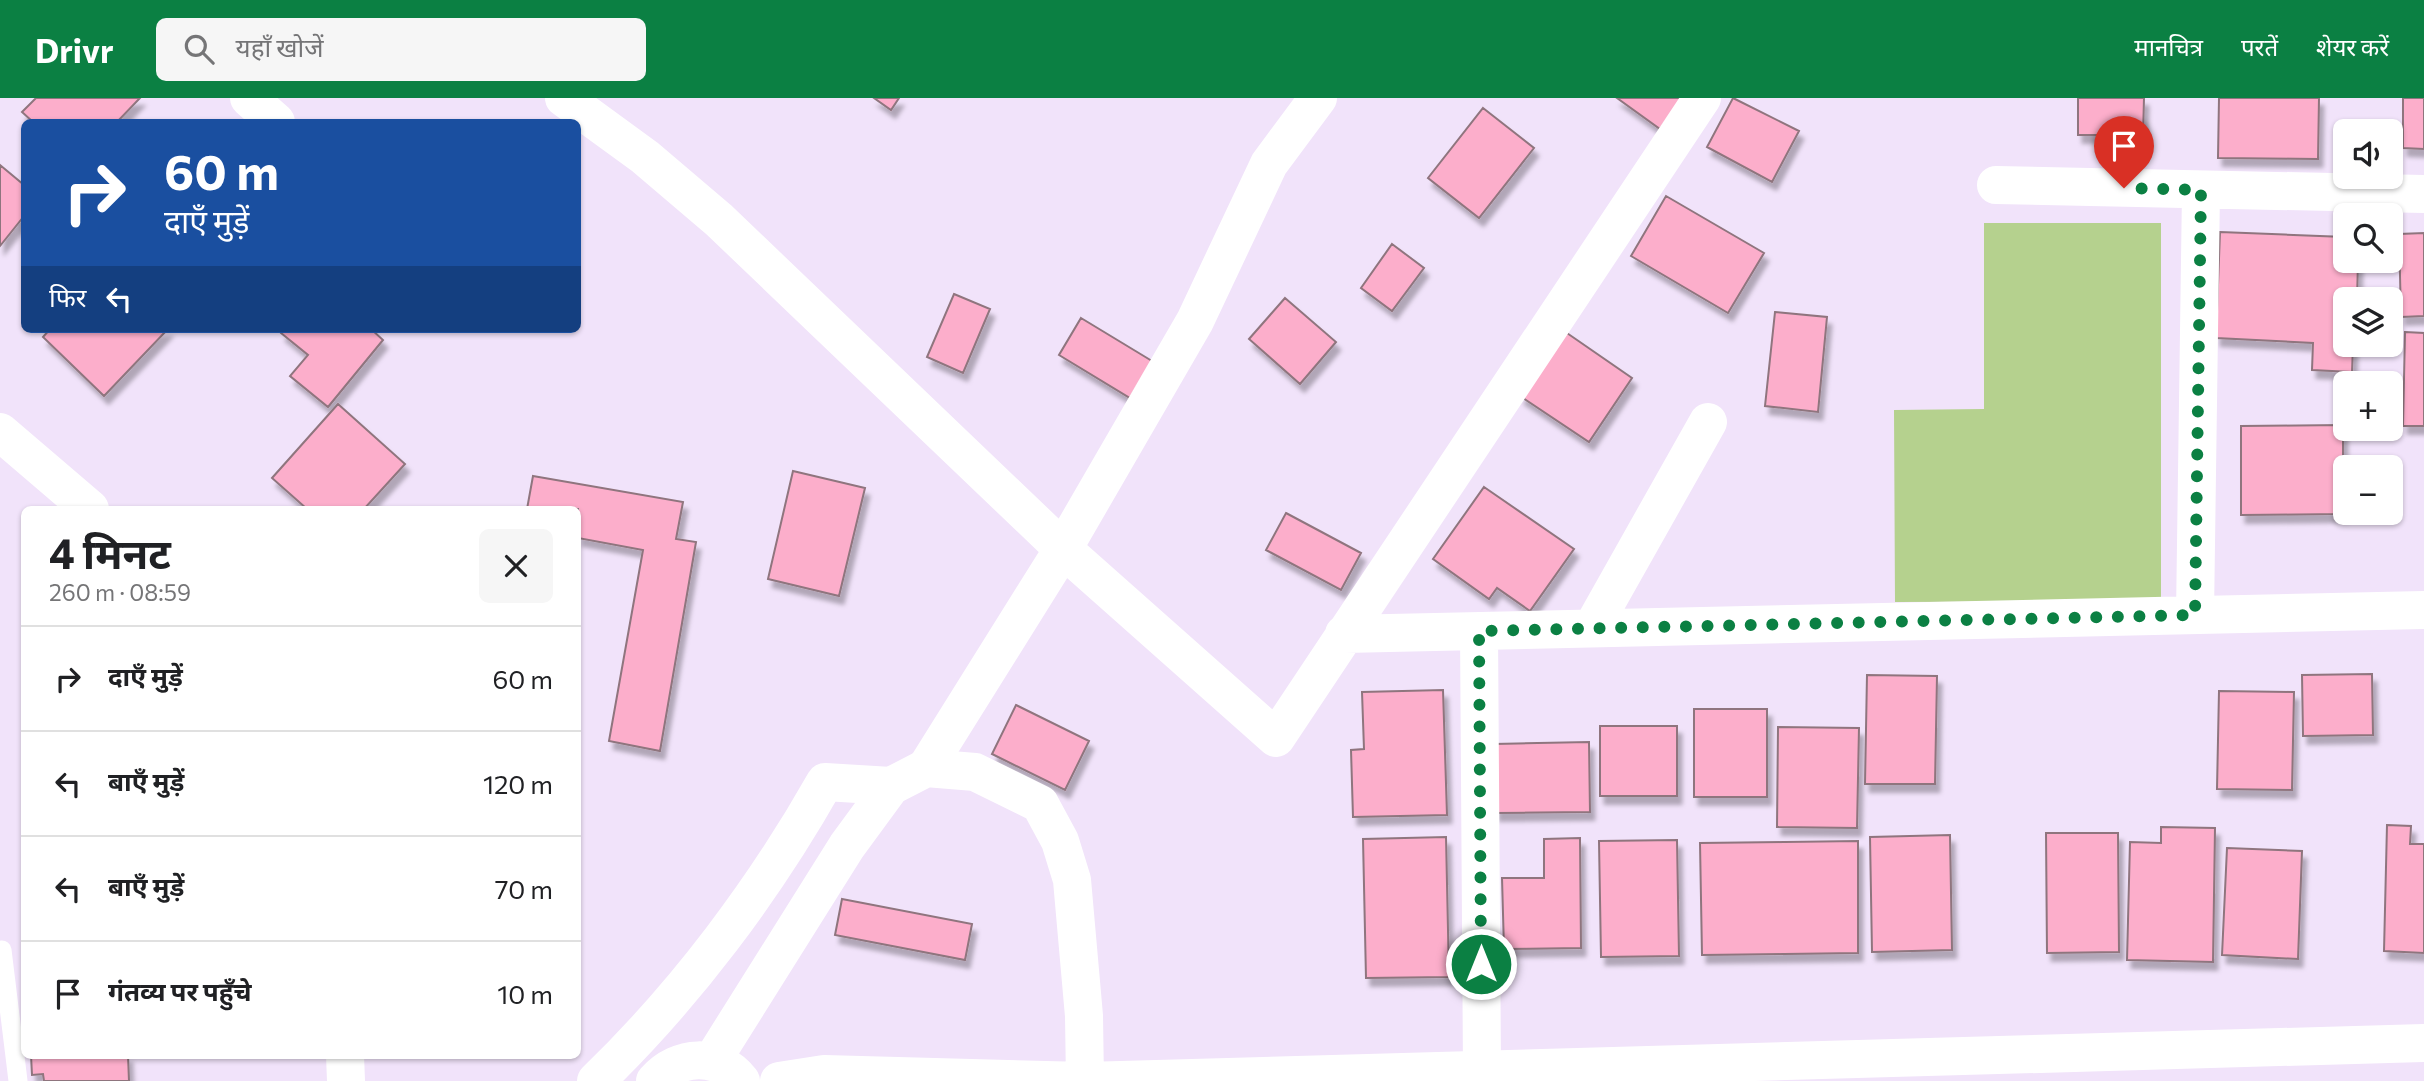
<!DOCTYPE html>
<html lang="hi">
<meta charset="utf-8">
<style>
:root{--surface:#fff;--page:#f6f6f6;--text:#202124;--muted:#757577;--line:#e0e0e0;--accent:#0b8043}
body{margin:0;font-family:Commissioner,"Noto Sans Devanagari",sans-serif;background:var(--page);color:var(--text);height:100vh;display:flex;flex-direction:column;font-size:26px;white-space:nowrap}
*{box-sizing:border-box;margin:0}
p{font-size:23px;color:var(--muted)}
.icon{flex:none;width:38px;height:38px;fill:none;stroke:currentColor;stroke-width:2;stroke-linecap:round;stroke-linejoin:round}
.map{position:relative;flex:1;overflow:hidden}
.side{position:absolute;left:21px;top:408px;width:560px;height:553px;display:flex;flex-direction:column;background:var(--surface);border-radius:10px;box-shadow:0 2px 5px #0004}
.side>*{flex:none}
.top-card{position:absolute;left:21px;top:21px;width:560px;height:214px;border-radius:10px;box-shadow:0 2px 5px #0004;background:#1a4fa0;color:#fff;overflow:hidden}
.fabs{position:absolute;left:2333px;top:21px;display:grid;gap:14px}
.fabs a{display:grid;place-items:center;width:70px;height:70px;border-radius:10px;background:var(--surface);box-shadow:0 2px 5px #0004;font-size:35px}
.pin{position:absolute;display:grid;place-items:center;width:60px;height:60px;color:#fff;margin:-72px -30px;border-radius:50% 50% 50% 0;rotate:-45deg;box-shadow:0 0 7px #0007}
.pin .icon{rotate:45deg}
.me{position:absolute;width:77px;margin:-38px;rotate:0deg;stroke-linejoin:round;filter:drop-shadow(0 0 5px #0008)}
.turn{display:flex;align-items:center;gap:24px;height:147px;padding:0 28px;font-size:32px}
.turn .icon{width:91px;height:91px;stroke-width:2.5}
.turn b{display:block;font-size:49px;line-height:60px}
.then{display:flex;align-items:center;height:66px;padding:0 28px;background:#0003;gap:14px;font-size:26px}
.round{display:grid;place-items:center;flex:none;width:74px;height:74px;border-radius:10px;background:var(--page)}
.summary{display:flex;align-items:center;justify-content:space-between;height:119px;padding:0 28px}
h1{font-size:42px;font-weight:700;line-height:52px}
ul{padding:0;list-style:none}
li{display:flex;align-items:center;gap:21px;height:105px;padding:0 28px;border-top:2px solid var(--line)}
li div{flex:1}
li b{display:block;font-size:26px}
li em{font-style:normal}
header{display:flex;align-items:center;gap:42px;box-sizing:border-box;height:98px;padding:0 35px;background:var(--accent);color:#fff}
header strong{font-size:33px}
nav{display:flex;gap:38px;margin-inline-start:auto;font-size:24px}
.search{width:490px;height:63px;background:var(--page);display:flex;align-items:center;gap:18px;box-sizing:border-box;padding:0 24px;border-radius:10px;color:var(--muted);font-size:26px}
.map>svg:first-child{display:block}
.green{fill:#b5d18e}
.building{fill:#fcaecb;stroke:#8f757e;stroke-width:2;filter:url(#shadow)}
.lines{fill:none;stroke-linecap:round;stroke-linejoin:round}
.service{stroke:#fff;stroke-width:19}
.minor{stroke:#fff;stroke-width:38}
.tertiary{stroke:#fff;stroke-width:38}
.route{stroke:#0b8043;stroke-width:12;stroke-dasharray:0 21.6}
</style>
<header>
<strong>Drivr</strong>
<div class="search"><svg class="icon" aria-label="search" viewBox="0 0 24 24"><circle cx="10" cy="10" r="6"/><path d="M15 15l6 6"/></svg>यहाँ खोजें</div>
<nav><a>मानचित्र</a><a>परतें</a><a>शेयर करें</a></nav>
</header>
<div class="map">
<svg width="2424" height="983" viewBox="0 0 2424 983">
<defs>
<filter id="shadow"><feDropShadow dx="4.5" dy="8" stdDeviation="2" flood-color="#0004"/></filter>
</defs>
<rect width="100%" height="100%" fill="#f1e3fa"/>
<!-- green -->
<path class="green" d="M1984,125H2161V503L1895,504L1894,312L1984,311Z"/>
<!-- building -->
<path class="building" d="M36,0H140L117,24H33L22,14Z
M874,0H899L891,12Z
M1617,0H1682L1660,31Z
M1733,0L1799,33L1772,84L1707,49Z
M2078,0H2144L2143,37H2078Z
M2219,0H2319L2318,61L2218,60Z
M2403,0H2424V51L2403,50Z
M1483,10L1534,50L1479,120L1428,80Z
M0,67L24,87V118L0,148Z
M1666,98L1764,155L1728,215L1631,158Z
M2220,134L2345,139V163H2358L2357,201H2345V247H2353L2352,274L2312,272L2313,245L2216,240Z
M2424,135V218L2401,219L2399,136Z
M1392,146L1424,170L1392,213L1361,190Z
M954,196L990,211L963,275L927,259Z
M1285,200L1336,244L1300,286L1249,241Z
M1775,214L1827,219L1818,314L1765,308Z
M1081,220L1152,263L1130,300L1059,257Z
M50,231H168L104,298L43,239Z
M283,231H371L383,242L328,309L290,278L308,257L281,235Z
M1564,233L1632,280L1589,344L1520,298Z
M2405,234L2424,235V328H2403Z
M338,306L405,366L364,411H307L272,380Z
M2343,327V416L2241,417V328Z
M793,373L865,390L839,498L768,481Z
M533,378L683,404L676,441L696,444L660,653L609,643L643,452L578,440V411H527Z
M1484,389L1574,451L1530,513L1497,490L1489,501L1433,461Z
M1286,415L1361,455L1341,492L1266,452Z
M2372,576L2373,637L2303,638L2302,577Z
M1867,577L1937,578L1935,686H1865Z
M1443,592L1447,717L1353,719L1351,652L1364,651L1362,594Z
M2219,593L2294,594L2292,692L2217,691Z
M1016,607L1089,643L1065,692L992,656Z
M1694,611H1767V699H1694Z
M1600,628H1677V698H1600Z
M1778,629L1859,630L1857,730L1777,729Z
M1589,644L1590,714L1495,715L1494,646Z
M2387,727L2411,728L2410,746H2424V855L2384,853Z
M2161,729L2215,730L2213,864L2127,862L2130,744L2161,745Z
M2046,735H2118L2119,854L2047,855Z
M1950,737L1952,852L1872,854L1870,739Z
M1446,739L1449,879L1366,880L1363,741Z
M1580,740L1581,850L1504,851L1502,780H1544V741Z
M1677,742L1679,858L1601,859L1599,743Z
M1858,743V855L1702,857L1700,745Z
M2227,750L2302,753L2298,861L2222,857Z
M842,801L972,826L965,862L835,837Z
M31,957H128L129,983H44L43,976L32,977Z"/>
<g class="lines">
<!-- service -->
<path class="service" d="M2,852L18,983"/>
<!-- minor -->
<path class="minor" d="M249,0L276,24
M564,0L645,59L719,122L1063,451L1276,640L1702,0
M1996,87L2424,96
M2195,517L2201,92
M1592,530L1708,324
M1479,533L1482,972
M1344,536L2424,512
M926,670L1063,451L1195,223L1269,66L1318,0
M596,983C685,897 764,792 825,684L891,688"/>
<!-- tertiary -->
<path class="tertiary" d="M0,334L90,411
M345,957L346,983
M712,963L847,748L891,688L926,670L975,674L1040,706L1060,743L1072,782L1084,918L1085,983L2424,945
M655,983C678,957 718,954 741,983
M779,983L824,976L1085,983"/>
</g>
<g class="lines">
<!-- route -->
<path class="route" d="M1481,866L1479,533L2195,517L2201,92L2124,90"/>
</g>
</svg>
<div class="fabs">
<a><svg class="icon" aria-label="sound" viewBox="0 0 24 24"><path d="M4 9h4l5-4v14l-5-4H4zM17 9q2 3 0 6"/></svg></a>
<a><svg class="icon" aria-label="search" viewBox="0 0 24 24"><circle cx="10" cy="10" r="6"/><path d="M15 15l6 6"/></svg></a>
<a><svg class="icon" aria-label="layers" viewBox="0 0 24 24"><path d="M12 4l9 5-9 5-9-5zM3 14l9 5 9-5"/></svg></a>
<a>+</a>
<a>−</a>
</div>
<div class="pin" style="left:2124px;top:90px;background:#d93025"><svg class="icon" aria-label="arrive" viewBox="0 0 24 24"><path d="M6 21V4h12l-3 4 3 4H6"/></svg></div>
<svg class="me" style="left:1481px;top:866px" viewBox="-20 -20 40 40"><circle r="17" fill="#0b8043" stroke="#fff" stroke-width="3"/><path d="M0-11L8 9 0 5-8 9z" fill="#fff"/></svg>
<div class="top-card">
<div class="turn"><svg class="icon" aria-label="right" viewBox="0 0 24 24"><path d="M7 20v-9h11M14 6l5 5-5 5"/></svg><div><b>60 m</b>दाएँ मुड़ें</div></div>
<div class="then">फिर<svg class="icon" aria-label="left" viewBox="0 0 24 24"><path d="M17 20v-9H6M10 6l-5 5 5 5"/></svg></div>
</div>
<section class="side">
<div class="summary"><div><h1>4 मिनट</h1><p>260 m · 08:59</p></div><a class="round"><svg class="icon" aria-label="close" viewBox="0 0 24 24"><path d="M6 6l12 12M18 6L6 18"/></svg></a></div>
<ul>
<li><svg class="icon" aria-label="right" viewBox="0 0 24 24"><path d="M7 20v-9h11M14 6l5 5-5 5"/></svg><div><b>दाएँ मुड़ें</b></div><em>60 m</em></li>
<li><svg class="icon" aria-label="left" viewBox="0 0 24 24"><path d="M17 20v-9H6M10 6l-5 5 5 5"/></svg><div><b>बाएँ मुड़ें</b></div><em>120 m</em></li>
<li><svg class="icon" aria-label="left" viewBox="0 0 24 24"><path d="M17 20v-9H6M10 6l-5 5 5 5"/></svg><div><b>बाएँ मुड़ें</b></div><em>70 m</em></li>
<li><svg class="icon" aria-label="arrive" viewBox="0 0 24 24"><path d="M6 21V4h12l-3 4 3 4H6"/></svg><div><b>गंतव्य पर पहुँचे</b></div><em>10 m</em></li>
</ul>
</section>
</div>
